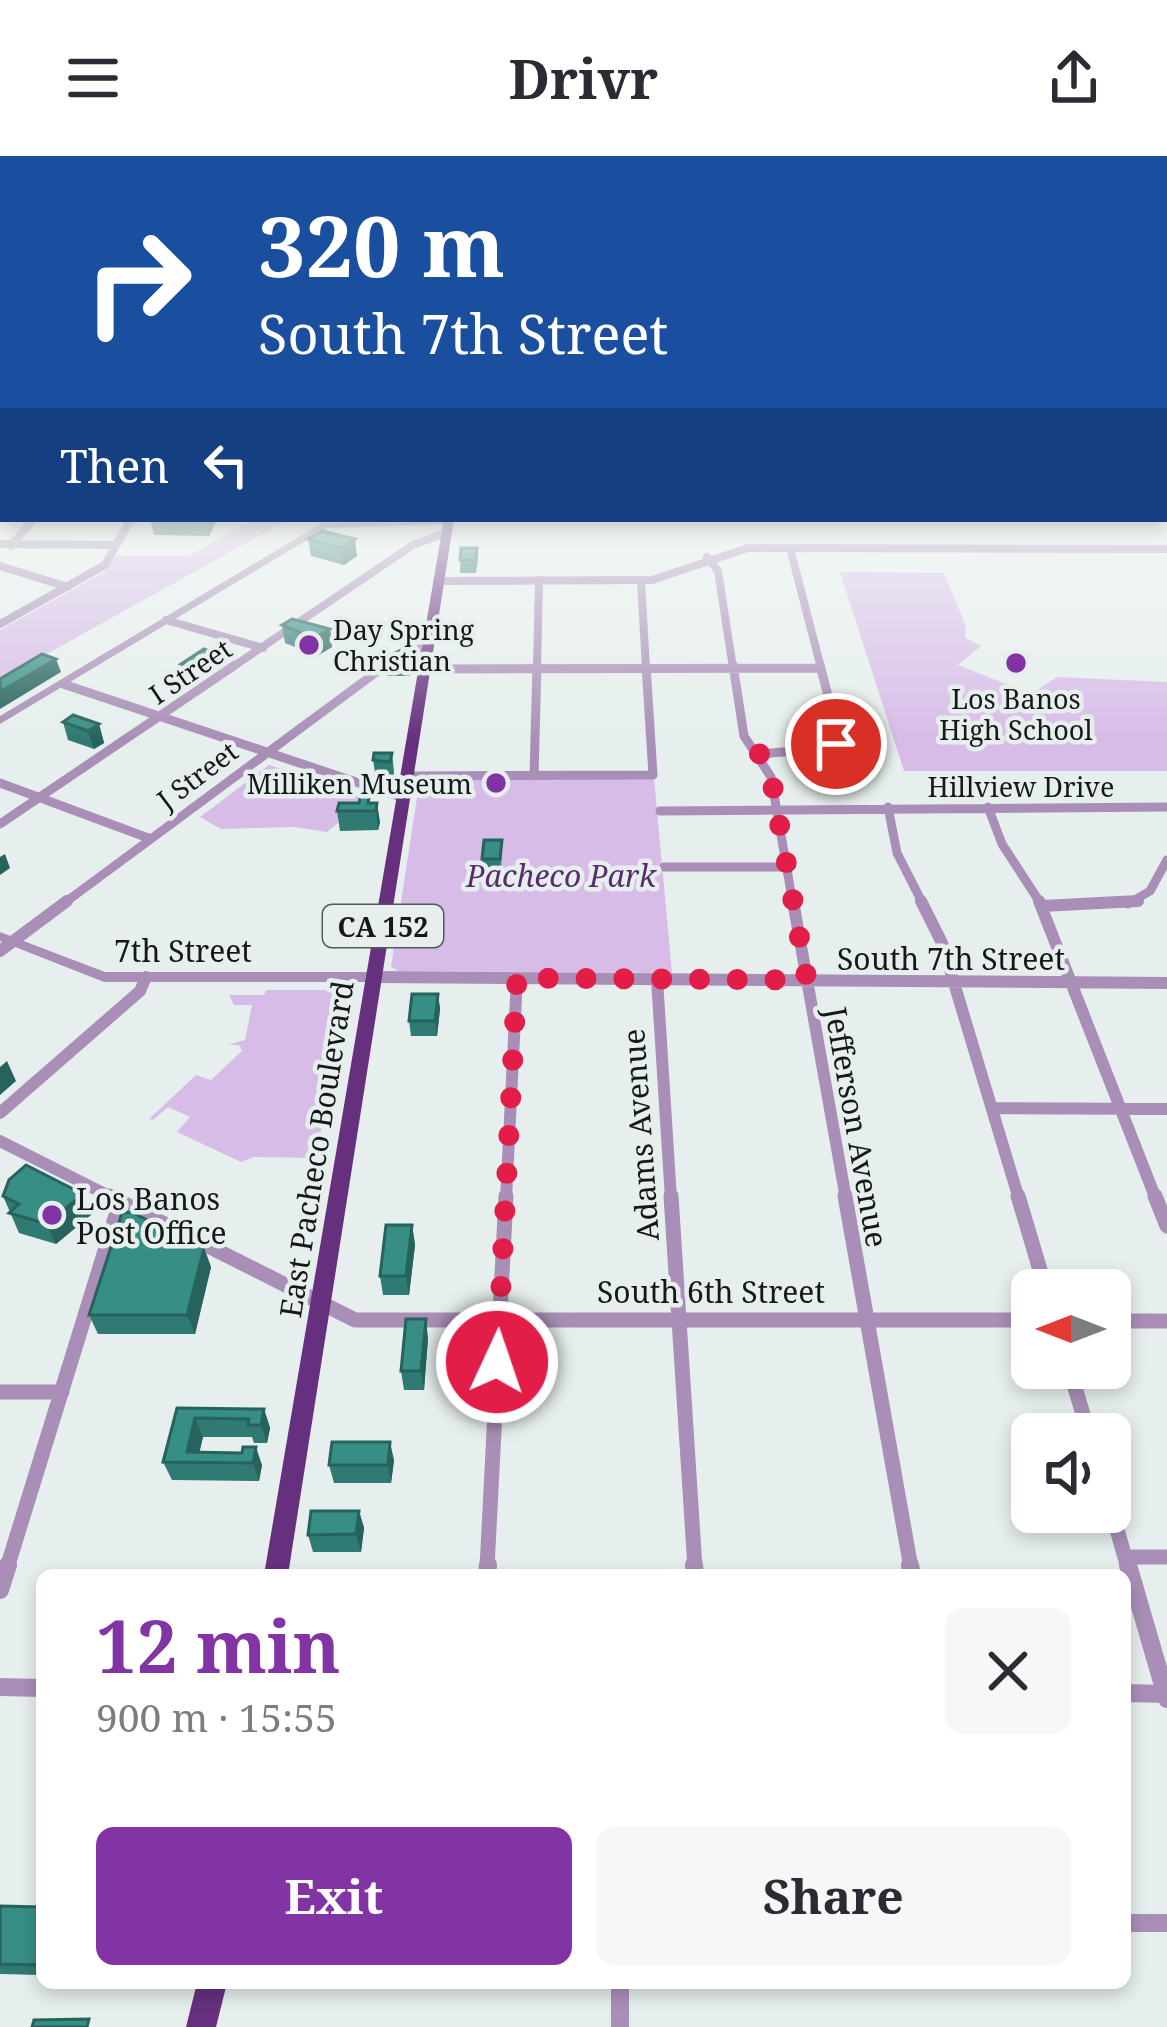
<!DOCTYPE html>
<meta charset="utf-8">
<style>
:root{--surface:#fff;--page:#f7f7f7;--text:#2b2b33;--muted:#7c7c81;--accent:#8234a5}
body{margin:0;font-family:"Noto Serif",serif;background:var(--page);color:var(--text);height:100vh;display:flex;flex-direction:column;font-size:45px;white-space:nowrap}
*{box-sizing:border-box;margin:0}
p{font-size:39px;color:var(--muted)}
.icon{flex:none;width:66px;height:66px;fill:none;stroke:currentColor;stroke-width:2;stroke-linecap:round;stroke-linejoin:round}
.map{position:relative;flex:1;overflow:hidden}
.sheet{position:absolute;left:36px;top:1413px;width:1095px;height:420px;display:flex;flex-direction:column;background:var(--surface);border-radius:18px;box-shadow:0 6px 18px #0003}
.sheet>*{flex:none}
.banner{position:absolute;left:0px;top:0px;width:1167px;height:366px;box-shadow:0 6px 18px #0003;background:#1a4fa0;color:#fff;overflow:hidden}
.needle{width:78px;rotate:270deg}
.fabs{position:absolute;left:1011px;top:1113px;display:grid;gap:24px}
.fabs a{display:grid;place-items:center;width:120px;height:120px;border-radius:18px;background:var(--surface);box-shadow:0 6px 18px #0003;font-size:60px}
.pin{position:absolute;display:grid;place-items:center;width:102px;height:102px;color:#fff;margin:-51px;border:6px solid #fff;border-radius:50%;box-shadow:0 3px 12px #0007}
.me{position:absolute;width:132px;margin:-66px;rotate:3deg;stroke-linejoin:round;filter:drop-shadow(0 0 9px #0008)}
.turn{display:flex;align-items:center;gap:42px;height:252px;padding:0 60px;font-size:54px}
.turn .icon{width:156px;height:156px;stroke-width:2.5}
.turn b{display:block;font-size:84px;line-height:102px}
.then{display:flex;align-items:center;height:114px;padding:0 60px;background:#0003;gap:24px;font-size:45px}
.round{display:grid;place-items:center;flex:none;width:126px;height:126px;border-radius:18px;background:var(--page)}
.overview{display:flex;align-items:center;justify-content:space-between;height:204px;padding:0 60px}
h1{font-size:72px;font-weight:700;line-height:90px;color:var(--accent)}
.cta{display:flex;gap:24px;margin-top:auto;padding:24px 60px}
.cta a{flex:1;height:138px;border-radius:18px;background:var(--accent);color:#fff;font-size:48px;font-weight:700;line-height:138px;text-align:center}
.cta a+a{background:var(--page);color:var(--text)}
header{display:flex;justify-content:space-between;align-items:center;height:156px;padding:0 60px;background:var(--surface);font-size:54px;font-weight:700}
.map>svg:first-child{display:block}
.green{fill:#d8bce8}
.lines{fill:none;stroke-linecap:round;stroke-linejoin:round}
.minor-far4{stroke:#a98fb7;stroke-width:8}
.minor-far3{stroke:#a98fb7;stroke-width:9}
.minor-far2{stroke:#a98fb7;stroke-width:12}
.minor-far1{stroke:#a98fb7;stroke-width:15}
.minor{stroke:#a98fb7;stroke-width:18}
.tertiary{fill:#a98fb7;fill-rule:evenodd}
.trunk{fill:#66307e;fill-rule:evenodd}
.wall{fill:#2f7a72}
.shaded-wall{fill:#26635c}
.building{fill:#378e84;stroke:#26635c;stroke-width:3}
.route{stroke:#e11d48;stroke-width:21;stroke-dasharray:0 37.8}
.poi-dot{fill:#8234a5;stroke:#e6efed;stroke-width:4.5}
.labels{text-anchor:middle;dominant-baseline:central;stroke-width:9;stroke-linejoin:round;paint-order:stroke}
.far-poi-label{font-size:27px;fill:#151818;stroke:#e6efed;text-anchor:start}
.far-street-label{font-size:27px;fill:#151818;stroke:#e6efed}
.shield{fill:#e6efed;stroke:#545858;stroke-width:3}
.shield-label{font-size:27px;font-weight:bold;fill:#151818}
.park-label{font-size:30px;font-style:italic;fill:#582c6d;stroke:#e6efed}
.street-label{font-size:30px;fill:#151818;stroke:#e6efed}
.poi-label{font-size:30px;fill:#151818;stroke:#e6efed;text-anchor:start}
</style>
<header><svg class="icon" aria-label="menu" viewBox="0 0 24 24"><path d="M4 6h16M4 12h16M4 18h16"/></svg>Drivr<svg class="icon" aria-label="share" viewBox="0 0 24 24"><path d="M12 15V3M7 8l5-5 5 5M5 13v7h14v-7"/></svg></header>
<div class="map">
<svg width="1167" height="1871" viewBox="0 0 1167 1871">
<rect width="100%" height="100%" fill="#e6efed"/>
<!-- green -->
<path class="green" d="M254,363H289L0,524V474L104,416L116,400H189Z
M840,416L944,417L966,470L965,482L981,490L958,509L1031,538L1057,521L1167,526V615H904Z
M269,609L368,642L327,676L295,671L221,673L200,661Z
M420,622H654L672,817L398,815L391,811Z
M266,834H346L316,1002L253,1001L241,1006L177,976L190,961L168,951L153,964L149,963L196,919L211,924L242,895L239,889H228L245,884L252,849H234L229,839H264Z"/>
<g class="lines">
<!-- minor-far4 -->
<path class="minor-far4" d="M0,388L116,389
M11,390L33,363
M790,392L821,512
M707,401L718,415L733,512
M0,410L68,431
M437,425L652,424L748,392L1167,393
M641,425L646,512
M166,464L263,492
M0,468L105,409L131,363
M231,512L413,389L446,377
M382,512L404,496L427,491
M537,512L539,424
M763,512H820"/>
<!-- minor-far3 -->
<path class="minor-far3" d="M733,509L744,580L771,621L793,748
M424,513L820,512
M63,528L404,642
M759,598L831,592L839,582L820,509
M407,620L653,619L646,509
M534,620L537,509
M0,627L151,683
M888,651L897,697L923,748
M988,651L1002,688L1041,748
M660,655L1167,651
M0,668L235,509
M664,711H788
M63,748L386,509
M1128,748L1150,735L1167,704"/>
<!-- minor-far2 -->
<path class="minor-far2" d="M793,745L846,1043
M921,745L942,787L1019,1043
M1039,745L1156,1043
M1042,750L1138,745
M0,795L67,745
M375,821L1167,827
M657,823L671,1043
M993,952L1167,953
M0,957L140,835L146,821
M0,985L115,1043
M506,1043L517,822"/>
<!-- minor-far1 -->
<path class="minor-far1" d="M109,1040L355,1164H1032
M671,1040L695,1412
M845,1040L911,1412
M1018,1040L1046,1134
M1155,1040L1167,1070
M1110,1165H1167
M1069,1212L1089,1278
M0,1236H62
M1110,1349L1128,1412
M1126,1401H1167
M7,1412L121,1043
M487,1412L506,1040"/>
<!-- minor -->
<path class="minor" d="M694,1409L695,1419
M910,1409L912,1419
M1128,1409L1167,1543
M487,1419L488,1409
M0,1434L8,1409
M0,1531L42,1532
M1125,1537L1166,1538
M1125,1767H1167
M620,1827V1871"/>
<!-- tertiary -->
<path class="tertiary" d="M429,363L452,365L448,368L327,372L0,568V560L322,367Z
M0,776L105,816H375L382,821L375,826H104L0,785Z"/>
<!-- trunk -->
<path class="trunk" d="M444,363H454L288,1419H264Z
M197,1827H227L216,1871H186Z"/>
</g>
<!-- wall -->
<path class="wall" d="M150,363H217L209,380L154,379Z
M322,375L357,400L344,409L311,400L308,383Z
M461,392L478,405L476,417H460Z
M282,469L330,473L332,491L317,500L285,487Z
M410,490L412,508L410,520H387L385,501Z
M213,496L216,511L194,526L184,523L181,508Z
M63,566L99,568L104,587L94,593L68,584Z
M392,597L394,616L393,625L376,623L373,604Z
M373,647L380,666L378,674L340,675L337,655Z
M502,684L501,717H483L482,703Z
M438,838L440,853L437,880H411L409,865Z
M3,1040L92,1058L56,1088L19,1077Z
M412,1069L415,1089L409,1139H383L380,1120Z
M204,1092L211,1111L195,1178H98L89,1159Z
M428,1182L424,1234H404L401,1215Z
M177,1252L264,1253L270,1272L267,1287H254L252,1281H203L199,1296L262,1309L259,1325L172,1324L163,1306Z
M394,1304L391,1327H334L329,1309Z
M359,1355L364,1372L361,1396H313L308,1379Z
M0,1750L42,1751V1819L0,1818Z"/>
<!-- shaded-wall -->
<path class="shaded-wall" d="M206,363H217L209,380Z
M355,383L357,400L344,409L342,392Z
M330,473L332,491L317,500L314,482Z
M410,490L412,508L410,520L408,501Z
M213,496L216,511L194,526L191,511Z
M56,503L61,516L0,553V536Z
M99,568L104,587L94,593L88,575Z
M377,647L380,666L378,674L376,655Z
M5,698L10,712L0,719V701Z
M438,838L440,853L437,880L435,865Z
M7,905L16,925L0,939V911Z
M83,1038L92,1058L56,1088L47,1068Z
M412,1069L415,1089L409,1139L406,1120Z
M204,1092L211,1111L195,1178L187,1159Z
M426,1163L428,1182L424,1234L421,1215Z
M264,1253L270,1272L267,1287L261,1269Z
M195,1262L203,1281L197,1307L187,1296Z
M390,1286L394,1304L391,1327L388,1309Z
M256,1291L262,1309L259,1325L253,1307Z
M359,1355L364,1372L361,1396L356,1378Z"/>
<!-- building -->
<path class="building" d="M322,375L355,383L342,392L308,383Z
M461,392H477L476,404H460Z
M292,463L330,473L314,482L282,469Z
M410,490L408,501H385Z
M204,493L213,496L191,511L181,508Z
M42,498L56,503L0,536V523Z
M73,559L99,568L88,575L63,566Z
M374,597H392L390,606L373,604Z
M362,632H371L368,647H377L376,655H337L339,647H359Z
M484,684H502L500,703H482Z
M412,838H438L435,865H409Z
M26,1009L83,1038L47,1068L9,1057L19,1048L3,1040L9,1024Z
M131,1056L204,1092L187,1159H89L122,1057Z
M386,1069H412L406,1120H380Z
M406,1163H426L421,1215H401Z
M177,1252L264,1253L261,1269H248L249,1263L195,1262L187,1296L242,1297L243,1291H256L253,1307L163,1306Z
M332,1286H390L388,1309H329Z
M311,1355H359L356,1378L308,1379Z
M0,1750L42,1751V1809L0,1808Z
M89,1863L87,1871H32L34,1864Z"/>
<!-- sky -->
<linearGradient id="sky" x2="0" y2="1"><stop stop-color="#7dc0db"/><stop offset="0.55" stop-color="#f4f8f7"/><stop offset="1" stop-color="#f4f8f7" stop-opacity="0"/></linearGradient>
<rect width="1167" height="584" fill="url(#sky)"/>
<g class="lines">
<!-- route -->
<path class="route" d="M497,1206L517,822L807,824L771,620L759,598L836,588"/>
</g>
<!-- markers -->
<g class="poi-dot">
<circle cx="309" cy="489" r="12"/>
<circle cx="1016" cy="507" r="12"/>
<circle cx="496" cy="627" r="12"/>
<circle cx="52" cy="1059" r="12"/>
</g>
<g class="labels">
<!-- far-poi labels -->
<g class="far-poi-label">
<text x="333" y="473">Day Spring<tspan x="333" dy="31">Christian</tspan></text>
<text x="1016" y="542" text-anchor="middle">Los Banos<tspan x="1016" dy="31">High School</tspan></text>
<text x="472" y="627" text-anchor="end">Milliken Museum</text>
</g>
<!-- far-street labels -->
<g class="far-street-label">
<text transform="translate(190 515) rotate(-34)">I Street</text>
<text transform="translate(197 619) rotate(-37)">J Street</text>
<text x="1021" y="630">Hillview Drive</text>
</g>
<!-- shield labels -->
<rect class="shield" x="323" y="749" width="120" height="42" rx="9"/>
<g class="shield-label">
<text x="383" y="770">CA 152</text>
</g>
<!-- park labels -->
<g class="park-label">
<text x="561" y="719">Pacheco Park</text>
</g>
<!-- street labels -->
<g class="street-label">
<text x="183" y="794">7th Street</text>
<text x="951" y="802">South 7th Street</text>
<text transform="translate(857 971) rotate(80)">Jefferson Avenue</text>
<text transform="translate(640 979) rotate(-94)">Adams Avenue</text>
<text transform="translate(316 993) rotate(-81)">East Pacheco Boulevard</text>
<text x="711" y="1135">South 6th Street</text>
</g>
<!-- poi labels -->
<g class="poi-label">
<text x="76" y="1042">Los Banos<tspan x="76" dy="34">Post Office</tspan></text>
</g>
</g>
</svg>
<div class="fabs">
<a><svg class="needle" viewBox="-14 -14 28 28"><path d="M0-13l5 13h-10z" fill="#e53935"/><path d="M0 13l5-13h-10z" fill="#7c7c81"/></svg></a>
<a><svg class="icon" aria-label="sound" viewBox="0 0 24 24"><path d="M4 9h4l5-4v14l-5-4H4zM17 9q2 3 0 6"/></svg></a>
</div>
<div class="pin" style="left:836px;top:588px;background:#d93025"><svg class="icon" aria-label="arrive" viewBox="0 0 24 24"><path d="M6 21V4h12l-3 4 3 4H6"/></svg></div>
<svg class="me" style="left:497px;top:1206px" viewBox="-20 -20 40 40"><circle r="17" fill="#e11d48" stroke="#fff" stroke-width="3"/><path d="M0-11L8 9 0 5-8 9z" fill="#fff"/></svg>
<div class="banner">
<div class="turn"><svg class="icon" aria-label="right" viewBox="0 0 24 24"><path d="M7 20v-9h11M14 6l5 5-5 5"/></svg><div><b>320 m</b>South 7th Street</div></div>
<div class="then">Then<svg class="icon" aria-label="left" viewBox="0 0 24 24"><path d="M17 20v-9H6M10 6l-5 5 5 5"/></svg></div>
</div>
<section class="sheet">
<div class="overview"><div><h1>12 min</h1><p>900 m · 15:55</p></div><a class="round"><svg class="icon" aria-label="close" viewBox="0 0 24 24"><path d="M6 6l12 12M18 6L6 18"/></svg></a></div>
<div class="cta"><a>Exit</a><a>Share</a></div>
</section>
</div>
